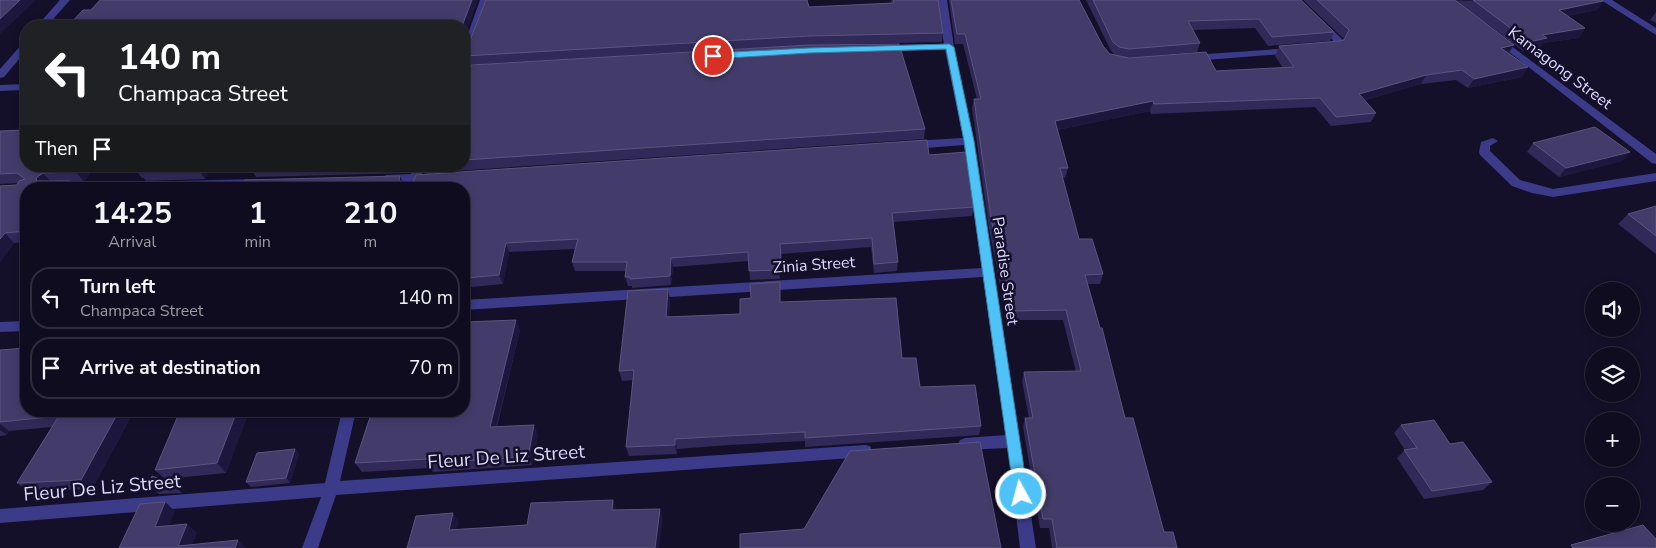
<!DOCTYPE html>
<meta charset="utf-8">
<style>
:root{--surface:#0f0c1f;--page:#1d1a2c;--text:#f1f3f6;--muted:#9b9ba4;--line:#2f2c3d}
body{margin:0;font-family:"Nunito Sans",sans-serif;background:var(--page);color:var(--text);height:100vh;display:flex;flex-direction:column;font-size:19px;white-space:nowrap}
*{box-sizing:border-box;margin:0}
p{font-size:16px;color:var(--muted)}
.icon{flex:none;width:28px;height:28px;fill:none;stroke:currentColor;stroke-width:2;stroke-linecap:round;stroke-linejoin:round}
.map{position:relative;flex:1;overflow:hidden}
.sheet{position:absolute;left:20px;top:182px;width:450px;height:235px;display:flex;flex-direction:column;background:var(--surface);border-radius:20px;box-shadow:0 2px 8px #0003,0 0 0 1px var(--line)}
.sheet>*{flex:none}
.hud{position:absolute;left:20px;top:20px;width:450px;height:152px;border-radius:20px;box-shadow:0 2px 8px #0003,0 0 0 1px var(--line);background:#202124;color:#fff;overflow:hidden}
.controls{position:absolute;left:1585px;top:282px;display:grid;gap:10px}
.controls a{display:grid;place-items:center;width:55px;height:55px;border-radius:50%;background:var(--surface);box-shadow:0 2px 8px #0003,0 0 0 1px var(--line);font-size:25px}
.pin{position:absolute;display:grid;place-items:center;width:42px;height:42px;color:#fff;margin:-21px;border:2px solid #fff;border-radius:50%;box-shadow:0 1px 5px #0007}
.me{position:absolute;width:55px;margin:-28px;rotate:353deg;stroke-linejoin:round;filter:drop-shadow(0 0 4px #0008)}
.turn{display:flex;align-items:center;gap:18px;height:105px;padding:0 15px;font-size:22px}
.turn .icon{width:65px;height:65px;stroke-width:2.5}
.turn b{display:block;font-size:35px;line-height:42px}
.then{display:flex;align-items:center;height:48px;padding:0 15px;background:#0003;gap:10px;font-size:19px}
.eta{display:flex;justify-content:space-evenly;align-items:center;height:85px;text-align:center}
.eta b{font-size:30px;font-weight:700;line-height:35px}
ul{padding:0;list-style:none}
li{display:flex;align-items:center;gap:15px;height:62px;margin:0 10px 8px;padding:0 5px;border:2px solid var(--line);border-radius:20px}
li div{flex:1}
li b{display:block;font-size:19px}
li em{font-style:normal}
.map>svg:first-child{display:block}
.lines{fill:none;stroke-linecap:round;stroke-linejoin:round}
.lane{fill:#3b3b89;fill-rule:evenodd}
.street{fill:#3b3b89;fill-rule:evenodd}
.wall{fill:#312958}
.shaded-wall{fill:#1e173d}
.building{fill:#433c6a;stroke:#5b5481}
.route{fill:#4fc3f7;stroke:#337fa1}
.labels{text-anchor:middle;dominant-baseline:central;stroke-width:5;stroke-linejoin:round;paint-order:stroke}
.street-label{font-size:16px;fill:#dcd8ff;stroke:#141029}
.near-street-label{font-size:19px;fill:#dcd8ff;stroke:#141029}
</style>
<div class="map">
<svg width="1656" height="548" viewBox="0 0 1656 548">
<rect width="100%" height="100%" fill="#141029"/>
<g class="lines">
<!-- lane -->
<path class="lane" d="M1493,138L1498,141L1490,146V151L1520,180L1553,189L1656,173V181L1553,197L1532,193L1512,186L1480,155L1479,152L1481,142Z"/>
<!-- street -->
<path class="street" d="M60,0H70L47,26H37Z
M480,0H490L469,57L464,60V45Z
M937,0H947L954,47L974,141L1036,548H1020L1008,448L965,450L960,448L958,444L960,440L965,438L1006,435L983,277L464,310V300L982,268L964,145L912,149L907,145L912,141L963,138L945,50L884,51L879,48L884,45L944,44Z
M1290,0H1300L1341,38L1343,40L1338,48L1320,51V47L1331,44L1333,40Z
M1601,0H1612L1656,28V35Z
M1498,36L1656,154V164L1652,163L1495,41V37Z
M26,42V51L4,77L0,78V69L23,43Z
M1293,48L1298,51L1296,53L1193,61L1188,58L1193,55Z
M485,66L490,69L489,71L464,73V67Z
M26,84V90L0,91V85Z
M413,166H424L422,174L431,173L437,177L431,181H419L417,189H405L408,182L386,183L380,179L386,175L411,174Z
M258,179L264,183L262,186L178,189L172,185L178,181Z
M146,182L150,183L152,186L150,189H46L52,185Z
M26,321V331L0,332V322Z
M342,411H356L340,481L865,445L870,446L872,451L870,456L865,457L336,495L318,548H302L321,497L0,523V509L325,483Z"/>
</g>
<!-- wall -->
<path class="wall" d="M891,0H938L943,33L942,42L809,45L464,65V50L809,7L892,3Z
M949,0H1079L1103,46L1110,54L1115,55L1111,51L1086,0H1301L1334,32L1330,41L1268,46L1255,28L1193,30L1200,43L1197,52L1127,58L1216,71L1283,68L1275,56L1279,46L1340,41L1344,39L1303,0L1603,1L1597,10L1567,16L1585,28L1579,38L1543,43L1540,48L1523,51L1485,22L1509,53L1528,67L1522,77L1468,88L1456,80L1421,84L1365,100L1376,113L1371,122L1331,126L1315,107L1151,114L1150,111L1057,130L1068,168L1065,178H1062L1079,239L1103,274L1100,284H1088L1125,418L1164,532L1177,548H1052L1049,528H1040L1023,427L1025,418H1029L1022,381L1024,372H1076L1063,320H1010L1004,285H1000L989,228L972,108L974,99H977L963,44H955Z
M1656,12V23L1650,20Z
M464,111L925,129L924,139L424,173L421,166H464Z
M0,131L26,166H210L205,179L146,181L144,178H142L135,169L90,173L84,182L72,183L26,189V242L14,243L0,262V186L17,185L18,183L0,184Z
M1533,143L1630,152L1622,161L1559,177L1527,152Z
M929,155L974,207L972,216L893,222L898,262L897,271L874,273L871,247L781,254L782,267H779L780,279L750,280L749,261L673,267L671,285L632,288V286H628L625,277L626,271H575L572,262L575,249L509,252L503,284L471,287L468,281H464V189L403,182Z
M251,166H412L409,173L256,177L250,168Z
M1656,206V254L1618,224L1628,214Z
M670,299L669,317L740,314L780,302L902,358L920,387L981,426L979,435L805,447V441L729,445L677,449V454L629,456L626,447L633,380L622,381L619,371Z
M520,330L497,427L538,434L532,465L433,472L430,468L362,472L355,463Z
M0,350L26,411H178L132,415L92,489L29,492L17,483L52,427L9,431L7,435L0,436Z
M246,412L248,414L226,473L165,479L155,470Z
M1401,425L1450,444L1492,482L1483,490L1424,499L1397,458L1405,450L1394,433Z
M295,449L299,454L290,483L251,487L246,482Z
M172,484L182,493L159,494L148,485Z"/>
<!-- shaded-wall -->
<path class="shaded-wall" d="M20,0H36L0,34V19Z
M472,0H478L464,40V26H462Z
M1603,1L1597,10L1552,19L1559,10Z
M1585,28L1579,38L1543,43L1540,48L1523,51L1529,42L1542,35Z
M1514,45L1508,54L1501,48Z
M1528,67L1522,77L1468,88L1474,79Z
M1426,75L1421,84L1354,103L1359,94Z
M1153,101L1150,111L1052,131L1055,121Z
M1630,152L1622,161L1559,177L1566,168Z
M80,166H85L90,173L84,182L76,172Z
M199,166H210L205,179L198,169Z
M405,166H412L409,173Z
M43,173L52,183L37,181L36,178Z
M400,176L404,185L403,188L399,179Z
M70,181L77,189H65Z
M193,182L198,189H190Z
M5,233L14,243L0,262V239Z
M506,243L509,252L503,284L499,275Z
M671,258L673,267L671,285L670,276Z
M668,289L670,299L668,327L666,317Z
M516,320L520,330L494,436L490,427Z
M119,411H128L132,415L92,489L81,480Z
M237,411H247L246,412L248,414L226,473L217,463Z
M0,424L9,431L7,435L0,430Z
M534,425L538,434L532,465L528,457Z
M675,439L677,449V454L675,445Z
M295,449L299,454L290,483L286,478Z
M613,500L617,510H612Z
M165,502L175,511L165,536L155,527Z
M660,509L663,519L659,548H655Z
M453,513L459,522L455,540L449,530Z
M187,524L197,533L191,548L178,546Z
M238,540L246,548H235Z"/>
<!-- building -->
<path class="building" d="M0,0H20L0,19Z
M100,0H472L462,26H328L329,25L307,26H68L83,10H91Z
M486,0H807L809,7L894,3L893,0H938L943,33L809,36L464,56V50L467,48Z
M951,0H1079L1103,46L1110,54L1129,58L1206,52L1216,71L1294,67L1279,46L1340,41L1344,40L1349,30L1317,0H1455L1514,45L1501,48L1528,67L1474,79L1462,70L1426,75L1359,94L1376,113L1336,117L1320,98L1154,104L1153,101L1055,121L1068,168H1060L1079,239H1092L1103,274L1085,275L1100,328H1102L1125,418H1133L1164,532H1173L1177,548H1057L1052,519H1043L1025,418H1033L1024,372L1081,371L1066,310L1012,311L1006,275H1002L991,218L974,99H981L965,34H957Z
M1093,0H1301L1334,32L1272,37L1259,19L1188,21L1200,43L1129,49L1119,47L1113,42Z
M1473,0H1603V1L1559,10L1585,28L1542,35L1547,38L1529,42Z
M899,44L925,129L464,160V111L471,65L809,45Z
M1595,127L1630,152L1566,168L1533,143Z
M26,130V166H80L76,172L43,173L36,178L37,181H70L65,189H26V231L5,233L0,239V186L17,185L19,181L25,179L17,173L0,174V131Z
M927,140L929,155L966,152L974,207L892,213L898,262L874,264L872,238L780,244L781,258H779V270L749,271L748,252L671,258L670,276L630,279V277H625L627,262H572L578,239L506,243L499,275L467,278L468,272H464V189H241L245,180L400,176L399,179L401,182H413L416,175Z
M136,166H199L198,169L138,171L140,168H134Z
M251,166H307L250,168Z
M132,182H193L190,189H127Z
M1656,206V236L1628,214Z
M780,282V302L896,298L902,358H916L920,387L975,385L981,426L805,438V432L727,436L675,439V445L626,447L634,370L619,371L628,291L668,289L666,317L740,314V299L751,298L750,284Z
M516,320L490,427L534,425L528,457L427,463L428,459L355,463L372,411H464V322Z
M26,348V411H119L81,480L17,483L59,416L0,422V350Z
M180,411H237L217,463L155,470Z
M1434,420L1450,444L1463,442L1492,482L1432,491L1404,450L1417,448L1401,425Z
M980,442L1001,548H740V534L804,529L850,451Z
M295,449L286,478L246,482L257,453Z
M152,476L172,484L148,485Z
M613,500L612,510L660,509L655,548H407L416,516L453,513L449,530L527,525L531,503Z
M165,502L155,527L187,524L178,546L238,540L235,548H119L140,504Z
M1643,525L1656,539V548H1573L1571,545Z"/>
<!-- route -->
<path class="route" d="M949,44L954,47L974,141L1028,494L1026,499L1021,501L1016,499L1014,494L964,141L946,49L809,53L713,59L709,56L713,53L809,48Z"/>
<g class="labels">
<!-- street labels -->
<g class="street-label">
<text transform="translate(1560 68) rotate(37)">Kamagong Street</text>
<text transform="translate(814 265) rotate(-4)">Zinia Street</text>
<text transform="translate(1005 271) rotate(82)">Paradise Street</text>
</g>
<!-- near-street labels -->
<g class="near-street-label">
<text transform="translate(506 457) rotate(-4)">Fleur De Liz Street</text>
<text transform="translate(102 488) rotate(-5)">Fleur De Liz Street</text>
</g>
</g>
</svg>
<div class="controls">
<a><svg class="icon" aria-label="sound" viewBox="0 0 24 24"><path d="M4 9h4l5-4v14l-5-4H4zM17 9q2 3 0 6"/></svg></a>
<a><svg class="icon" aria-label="layers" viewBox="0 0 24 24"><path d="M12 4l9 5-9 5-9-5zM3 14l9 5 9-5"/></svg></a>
<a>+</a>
<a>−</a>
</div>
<div class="pin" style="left:713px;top:56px;background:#d93025"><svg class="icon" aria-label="arrive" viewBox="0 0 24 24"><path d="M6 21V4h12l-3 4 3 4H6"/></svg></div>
<svg class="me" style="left:1021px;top:494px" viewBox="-20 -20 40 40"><circle r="17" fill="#4fc3f7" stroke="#fff" stroke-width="3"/><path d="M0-11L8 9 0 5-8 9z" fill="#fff"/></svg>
<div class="hud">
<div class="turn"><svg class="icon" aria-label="left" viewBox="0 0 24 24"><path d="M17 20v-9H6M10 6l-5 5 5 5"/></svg><div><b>140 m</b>Champaca Street</div></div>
<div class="then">Then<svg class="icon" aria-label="arrive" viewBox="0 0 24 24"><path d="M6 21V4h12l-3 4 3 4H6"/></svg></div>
</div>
<section class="sheet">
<div class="eta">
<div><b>14:25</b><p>Arrival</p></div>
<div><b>1</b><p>min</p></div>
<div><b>210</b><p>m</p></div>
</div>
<ul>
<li><svg class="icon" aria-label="left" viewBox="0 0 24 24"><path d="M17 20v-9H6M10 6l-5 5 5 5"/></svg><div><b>Turn left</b><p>Champaca Street</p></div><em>140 m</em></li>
<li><svg class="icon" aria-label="arrive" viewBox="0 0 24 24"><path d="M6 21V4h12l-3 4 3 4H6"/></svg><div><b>Arrive at destination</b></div><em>70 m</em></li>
</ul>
</section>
</div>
